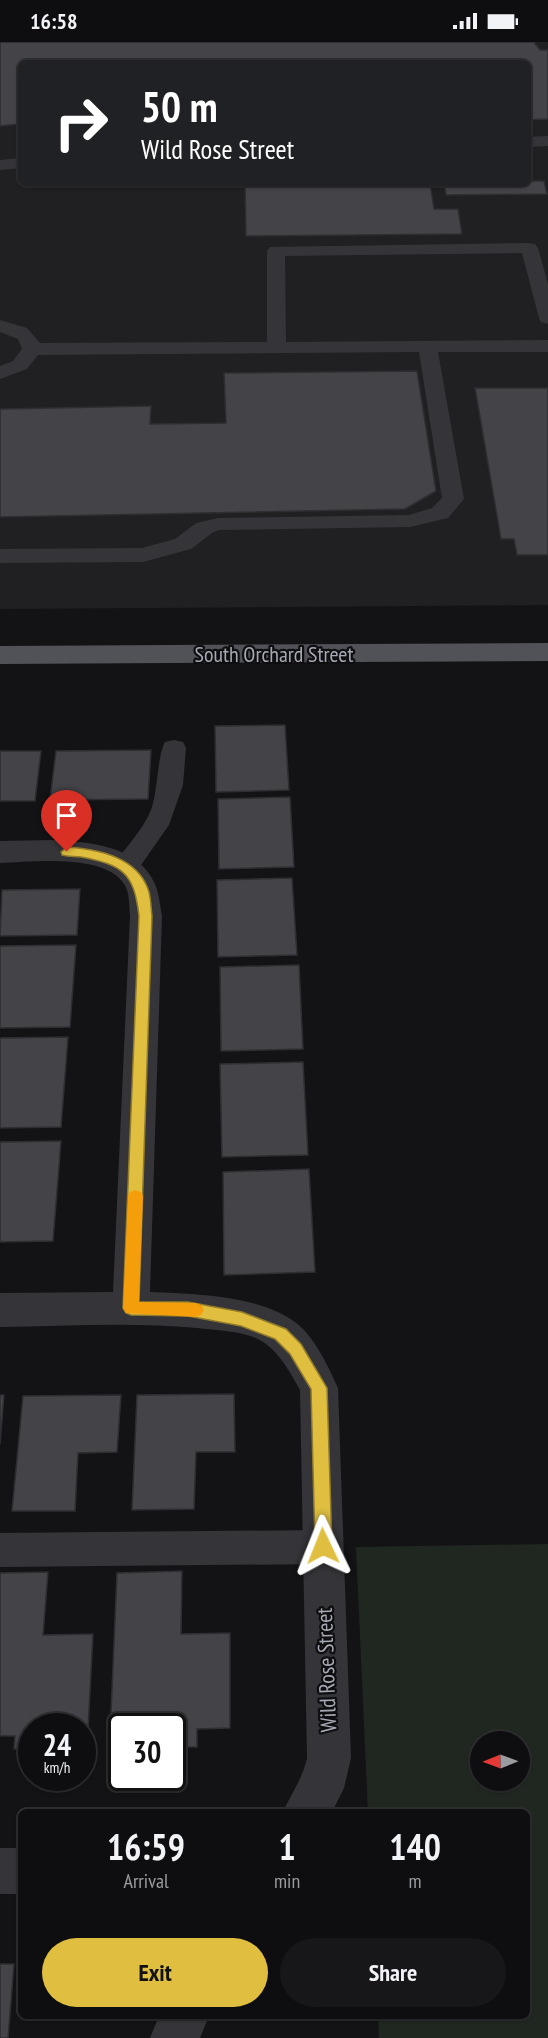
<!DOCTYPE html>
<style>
:root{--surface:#0e0e10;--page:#171719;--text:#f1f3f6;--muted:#9b9c9f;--line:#2e2e30;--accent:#e0bf40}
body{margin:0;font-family:"PT Sans Narrow",sans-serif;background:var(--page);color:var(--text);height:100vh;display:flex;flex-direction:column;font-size:22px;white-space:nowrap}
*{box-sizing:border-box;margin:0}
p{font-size:20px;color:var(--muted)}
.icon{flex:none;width:33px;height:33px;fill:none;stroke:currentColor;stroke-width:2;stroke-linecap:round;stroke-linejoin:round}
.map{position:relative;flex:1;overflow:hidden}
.details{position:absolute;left:18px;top:1767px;width:512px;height:210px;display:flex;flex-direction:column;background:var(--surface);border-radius:9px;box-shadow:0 2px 4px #0004,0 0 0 2px var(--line)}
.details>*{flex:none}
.hud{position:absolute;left:18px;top:18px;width:513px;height:126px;border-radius:9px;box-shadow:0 2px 4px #0004,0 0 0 2px var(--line);background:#202124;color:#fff;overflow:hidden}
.needle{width:39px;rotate:269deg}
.buttons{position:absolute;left:470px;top:1689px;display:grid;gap:12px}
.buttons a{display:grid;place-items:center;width:60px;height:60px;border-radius:50%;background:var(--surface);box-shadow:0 2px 4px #0004,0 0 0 2px var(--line);font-size:30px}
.speed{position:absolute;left:18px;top:1671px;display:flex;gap:12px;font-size:30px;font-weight:700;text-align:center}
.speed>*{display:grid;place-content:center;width:78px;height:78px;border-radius:50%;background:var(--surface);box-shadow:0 2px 4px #0004,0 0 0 2px var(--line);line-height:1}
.speed small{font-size:15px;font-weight:400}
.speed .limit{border:3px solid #111;border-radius:9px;background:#fff;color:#111}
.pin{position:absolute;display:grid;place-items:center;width:51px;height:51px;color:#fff;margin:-62px -26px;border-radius:50% 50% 50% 0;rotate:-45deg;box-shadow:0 0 6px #0007}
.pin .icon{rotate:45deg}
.me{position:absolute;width:66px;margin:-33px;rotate:358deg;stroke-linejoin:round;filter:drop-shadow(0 0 4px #0008)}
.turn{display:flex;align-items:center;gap:21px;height:126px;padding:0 24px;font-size:27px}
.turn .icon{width:78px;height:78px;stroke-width:2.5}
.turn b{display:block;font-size:42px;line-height:51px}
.eta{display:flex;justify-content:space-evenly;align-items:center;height:102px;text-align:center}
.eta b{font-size:36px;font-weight:600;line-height:42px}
.primary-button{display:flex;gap:12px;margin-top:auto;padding:12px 24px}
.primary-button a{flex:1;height:69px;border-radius:36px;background:var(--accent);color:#111;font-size:24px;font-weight:600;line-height:69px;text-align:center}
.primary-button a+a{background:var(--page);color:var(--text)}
.status{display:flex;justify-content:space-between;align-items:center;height:42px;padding:0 30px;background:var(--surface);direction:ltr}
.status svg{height:16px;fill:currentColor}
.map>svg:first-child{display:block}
.built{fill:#201f22;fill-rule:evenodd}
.green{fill:#202721;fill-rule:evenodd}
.building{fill:#434348;stroke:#2e2d31;stroke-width:1.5}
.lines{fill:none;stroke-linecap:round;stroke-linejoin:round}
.service{fill:#353539;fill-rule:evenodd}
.minor{fill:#353539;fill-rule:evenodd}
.primary{fill:#515258;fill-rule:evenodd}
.route{fill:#e0bf40;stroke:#927c2a;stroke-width:1.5}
.slow{fill:#f59e0b}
.labels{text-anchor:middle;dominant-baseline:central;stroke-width:4.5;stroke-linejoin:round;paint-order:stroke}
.street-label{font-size:22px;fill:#a6a9b4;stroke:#0e0e10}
</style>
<div class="status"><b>16:58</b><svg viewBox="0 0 49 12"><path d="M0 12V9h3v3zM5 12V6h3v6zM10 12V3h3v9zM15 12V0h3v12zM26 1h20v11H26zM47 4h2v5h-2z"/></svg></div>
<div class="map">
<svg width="548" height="1996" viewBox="0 0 548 1996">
<rect width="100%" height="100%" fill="#131315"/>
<!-- built -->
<path class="built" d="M0,0H548V563L0,567ZM21,21H528V141H21Z"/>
<!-- green -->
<path class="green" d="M548,1502V1996H379L378,1974H526V1770H368L356,1505ZM480,1700H519V1738H480Z"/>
<!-- building -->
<path class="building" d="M0,0H534L540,8H548V77L528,78V21H21V82L0,84Z
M528,139H544L547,152L446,153L444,141H528Z
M430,141L434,167H458L462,192L246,194L245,142Z
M417,329L436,449L405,467L0,475V367L151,364L150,382L226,381L224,331Z
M475,346H548V513H517L514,497H501Z
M285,683L289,748L216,750L215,684Z
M151,708L148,757L50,758L56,709Z
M0,709H41L35,759H0Z
M290,755L294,825L219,827L218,757Z
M292,836L297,913L218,915L217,838Z
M80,847L77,893L0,894L2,848Z
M76,903L70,985L0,986V904Z
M299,923L303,1007L221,1009L220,925Z
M68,995L61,1085L0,1086V996Z
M303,1020L308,1113L222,1115L220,1022Z
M61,1099L53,1199L0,1200V1100Z
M309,1127L315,1230L224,1233L223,1130Z
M234,1352L235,1410H196L194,1467L132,1468L137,1353Z
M0,1353H4L0,1402Z
M121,1353L117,1410L78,1411L75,1469H12L23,1354Z
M182,1529L181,1592L230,1591V1686L197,1687V1705H172V1684H122V1694H110L117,1531Z
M48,1530L43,1593L93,1592L88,1687H82V1684H32V1706L14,1707L15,1694H0V1531Z
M0,1922H14L8,1996H0Z"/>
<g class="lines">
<!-- service -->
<path class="service" d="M548,94V104L528,105V95Z
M21,116V126L0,128V118Z
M529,201L535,202L538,206L548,242V282L541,280L539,276L522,211L285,214L286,300L548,298V310H438L464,457L448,476L410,485L219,488L212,491L191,507L143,520L0,521V507L142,506L175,497L196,481L218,476L409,473L432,466L442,456L419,310L38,313L27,327L0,337V324L13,319L22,307L18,297L0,290V278L27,286L40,301L267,300V209L270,205Z
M174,698L183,700L186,706L183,743L169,783L134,833L125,835L116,833L112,826C124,806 142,790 151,768C158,749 157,715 165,700Z
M323,1488L336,1493L341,1505L336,1517L323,1522L0,1525V1491Z"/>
<!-- minor -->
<path class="minor" d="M52,798C89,800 138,803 155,842C159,852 160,863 162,874L150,1250C194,1252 258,1253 295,1280C315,1295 328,1324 338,1346L351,1716L344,1746L332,1770H283C292,1750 302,1738 307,1716L300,1348C289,1328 277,1306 256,1296C239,1289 216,1288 197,1286C132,1280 66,1284 0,1285V1251L113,1250L130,874C129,865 130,850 124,842C104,811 32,820 0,821V799Z
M0,1806H21V1852H0Z
M159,1974H209L200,1996H150Z"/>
<!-- primary -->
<path class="primary" d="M548,601V619L0,622V604Z"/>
</g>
<!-- route -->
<path class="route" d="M67,805C99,807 139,816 149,850C151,858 151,867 152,874L139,1260H188L242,1270L286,1287L301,1302L327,1346L332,1504L329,1510L323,1513L317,1510L315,1504L311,1347L290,1312L275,1297L241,1284L188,1274L131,1273L126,1271L123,1266L139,874C134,831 123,823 81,815C75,814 69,815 62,813L61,810Z"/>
<!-- slow -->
<path class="slow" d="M135,1148L141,1150L143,1154L139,1260L196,1261L201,1263L204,1268L201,1273L196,1275L126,1271L123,1266L128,1154L130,1150Z"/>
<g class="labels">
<!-- street labels -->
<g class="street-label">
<text x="274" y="612">South Orchard Street</text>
<text transform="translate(326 1628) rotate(-92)">Wild Rose Street</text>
</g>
</g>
</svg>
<div class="buttons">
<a><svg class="needle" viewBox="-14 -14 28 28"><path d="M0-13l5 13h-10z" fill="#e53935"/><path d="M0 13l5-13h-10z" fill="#9b9c9f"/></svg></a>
</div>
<div class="speed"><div>24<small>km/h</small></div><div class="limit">30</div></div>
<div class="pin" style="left:67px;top:810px;background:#d93025"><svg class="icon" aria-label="arrive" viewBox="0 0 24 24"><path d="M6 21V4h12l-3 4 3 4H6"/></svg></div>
<svg class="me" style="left:323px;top:1504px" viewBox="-20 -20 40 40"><path d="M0-17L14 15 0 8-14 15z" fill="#e0bf40" stroke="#fff" stroke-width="4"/></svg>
<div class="hud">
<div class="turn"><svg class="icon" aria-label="right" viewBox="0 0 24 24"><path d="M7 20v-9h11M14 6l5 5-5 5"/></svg><div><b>50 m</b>Wild Rose Street</div></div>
</div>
<section class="details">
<div class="eta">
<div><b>16:59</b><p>Arrival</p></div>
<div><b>1</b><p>min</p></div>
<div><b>140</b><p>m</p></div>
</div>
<div class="primary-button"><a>Exit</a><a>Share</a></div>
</section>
</div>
